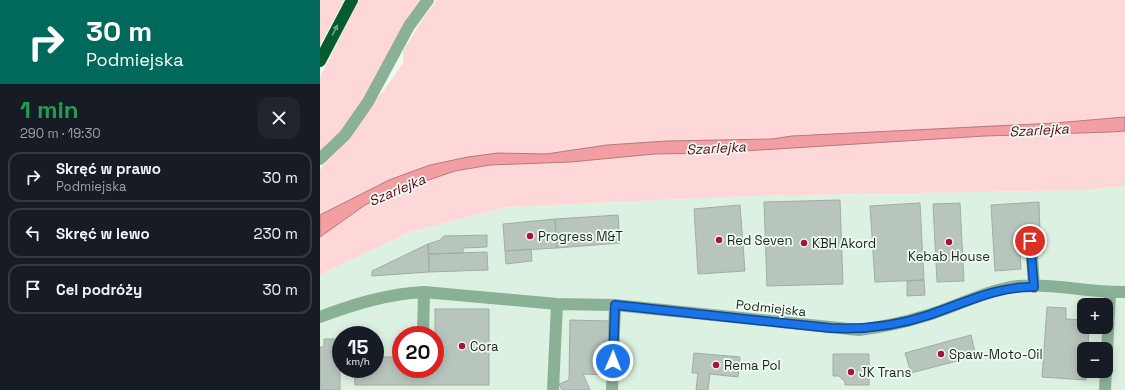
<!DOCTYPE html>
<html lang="pl">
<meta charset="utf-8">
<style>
:root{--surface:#171b24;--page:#20242c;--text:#f1f3f6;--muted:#9ea1a6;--line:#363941}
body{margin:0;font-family:"Space Grotesk",sans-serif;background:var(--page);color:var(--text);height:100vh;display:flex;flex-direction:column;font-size:15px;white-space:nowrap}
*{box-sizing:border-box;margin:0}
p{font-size:13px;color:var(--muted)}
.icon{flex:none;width:22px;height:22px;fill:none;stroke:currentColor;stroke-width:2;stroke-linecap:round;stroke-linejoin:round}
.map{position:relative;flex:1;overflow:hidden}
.details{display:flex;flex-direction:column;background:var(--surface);width:320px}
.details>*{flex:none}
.hud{background:#00695c;color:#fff;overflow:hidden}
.controls{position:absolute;left:757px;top:298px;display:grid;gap:8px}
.controls a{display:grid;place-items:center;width:36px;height:36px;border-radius:8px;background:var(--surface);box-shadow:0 2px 10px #0003;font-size:20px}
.speed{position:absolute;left:12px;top:326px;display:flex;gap:8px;font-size:20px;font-weight:700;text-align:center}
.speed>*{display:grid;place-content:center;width:52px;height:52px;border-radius:50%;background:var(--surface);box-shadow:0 2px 10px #0003;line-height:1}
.speed small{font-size:10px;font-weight:400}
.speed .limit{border:6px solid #d22;background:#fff;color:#111}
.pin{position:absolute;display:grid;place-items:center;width:34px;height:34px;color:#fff;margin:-17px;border:2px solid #fff;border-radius:50%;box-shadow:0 1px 4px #0007}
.me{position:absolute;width:44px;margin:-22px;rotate:1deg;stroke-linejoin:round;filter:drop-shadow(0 0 3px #0008)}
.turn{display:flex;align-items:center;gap:14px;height:84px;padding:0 20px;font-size:18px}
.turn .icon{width:52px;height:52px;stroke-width:2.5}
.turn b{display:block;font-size:28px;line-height:34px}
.round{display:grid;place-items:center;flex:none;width:42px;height:42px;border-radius:12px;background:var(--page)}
.summary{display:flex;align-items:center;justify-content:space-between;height:68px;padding:0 20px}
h1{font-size:24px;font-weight:700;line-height:30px;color:#1e9e55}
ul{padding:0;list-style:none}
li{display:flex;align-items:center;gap:12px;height:50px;margin:0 8px 6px;padding:0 12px;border:2px solid var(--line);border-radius:12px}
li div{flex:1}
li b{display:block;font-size:15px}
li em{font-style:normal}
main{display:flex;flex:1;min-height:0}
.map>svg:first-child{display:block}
.built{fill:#dcf1e2;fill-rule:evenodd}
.green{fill:#fed8d9}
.water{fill:#f39ea2;stroke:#b3797b}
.building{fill:#b8c5bc;stroke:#a1ada4}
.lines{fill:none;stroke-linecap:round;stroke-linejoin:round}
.minor{stroke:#8ab196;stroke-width:12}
.highway{stroke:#055c32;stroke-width:12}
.oneway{fill:#6ea488}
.route-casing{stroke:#114b97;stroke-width:10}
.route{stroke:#1a73e8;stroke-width:7}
.poi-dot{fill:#aa1438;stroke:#eefbf1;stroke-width:1.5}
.labels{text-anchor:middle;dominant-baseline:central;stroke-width:3.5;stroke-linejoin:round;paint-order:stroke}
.poi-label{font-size:13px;fill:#1e231f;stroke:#eefbf1;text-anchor:start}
.street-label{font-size:13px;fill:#1e231f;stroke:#eefbf1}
.water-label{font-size:14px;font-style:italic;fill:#63021b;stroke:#eefbf1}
</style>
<main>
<section class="details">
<div class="hud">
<div class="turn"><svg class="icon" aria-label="right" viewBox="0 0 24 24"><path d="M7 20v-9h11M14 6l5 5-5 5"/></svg><div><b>30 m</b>Podmiejska</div></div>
</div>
<div class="summary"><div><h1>1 min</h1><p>290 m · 19:30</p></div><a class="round"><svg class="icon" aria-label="close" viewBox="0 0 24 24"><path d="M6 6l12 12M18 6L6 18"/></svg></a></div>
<ul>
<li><svg class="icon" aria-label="right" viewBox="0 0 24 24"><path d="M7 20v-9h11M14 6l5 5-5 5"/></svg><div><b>Skręć w prawo</b><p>Podmiejska</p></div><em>30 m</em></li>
<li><svg class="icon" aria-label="left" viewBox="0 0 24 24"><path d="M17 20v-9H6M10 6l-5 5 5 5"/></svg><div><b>Skręć w lewo</b></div><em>230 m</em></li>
<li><svg class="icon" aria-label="arrive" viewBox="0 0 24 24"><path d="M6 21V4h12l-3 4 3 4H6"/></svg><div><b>Cel podróży</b></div><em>30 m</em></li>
</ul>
</section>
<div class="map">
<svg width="805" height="390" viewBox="0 0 805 390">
<rect width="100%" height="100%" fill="#eefbf1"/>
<!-- built -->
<path class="built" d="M805,186V390H0V275L90,232L187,207L429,196L762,190ZM764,305H786V327H764ZM21,335H55V369H21ZM81,335H115V369H81ZM764,349H786V371H764Z"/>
<!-- green -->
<path class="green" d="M0,0H24L0,45Z
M39,0H104L46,101L0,155V77Z
M117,0H805V117L735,123L472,136L452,139L346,141L287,145L226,154L178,153L148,157L110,165L69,180L0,215V169L27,141L54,101L62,93L83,63V51L102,20Z
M805,131V186L762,190L429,196L187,207L90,232L0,275V237L45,205L76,191L135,171L170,165L251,162L334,154L392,153L665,136Z"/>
<!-- water -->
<path class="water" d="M805,117V131L791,132L665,136L392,153L334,154L251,162L170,165L135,171L76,191L45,205L0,237V215L69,180L110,165L148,157L178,153L226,154L287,145L346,141L452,139L472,136L735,123Z"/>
<!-- building -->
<path class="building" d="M520,200L523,284L447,286L444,202Z
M719,202L720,234L699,235L701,269L675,271L671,205Z
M600,203L604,280L555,282L550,206Z
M640,203L644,281L617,282L613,204Z
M420,205L425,271L378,274L374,209Z
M298,215L300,243L237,248L235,219Z
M235,219L237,248L185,251L183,224Z
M167,235V247L143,248V253L109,254L108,244L120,240L124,236Z
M108,244L109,272L52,276V271Z
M211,249L212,261L186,264L185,251Z
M167,252L168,270L109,272V254Z
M604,280L605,295L587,296V281Z
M727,307L746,308V319L764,320V327H769L768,349H764V371H767L766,380L722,377Z
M115,309H169V385H35L34,369H55V357H81V369H115Z
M250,320L290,321L289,375L263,374L270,390H242L239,384L249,380Z
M651,335L656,356L591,373L585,353Z
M4,339H20V390H0V347H4Z
M374,353L420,357L418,377L390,374L388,390H376L378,373H372Z
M513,354H549V385H525V382L519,376H513Z"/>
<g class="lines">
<!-- minor -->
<path class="minor" d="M0,159L25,135L48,102L89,26L108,0
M711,241L714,287
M0,317C34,304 67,294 104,292L237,304L295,305L539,330C562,327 586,322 608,315C638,306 666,290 698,286C734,283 770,293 805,292
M103,335L104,292
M233,390L237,304
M292,390L295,305
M785,390L790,292"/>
<!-- highway -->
<path class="highway" d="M0,61L32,0"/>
</g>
<!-- one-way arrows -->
<defs><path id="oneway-solid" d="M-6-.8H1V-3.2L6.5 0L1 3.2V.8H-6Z"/></defs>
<use class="oneway" href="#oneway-solid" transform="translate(15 30) rotate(-63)"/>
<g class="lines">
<!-- route casing -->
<g class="route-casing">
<path id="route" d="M293,361L295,305L510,328C545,330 576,326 609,315C644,303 677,286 714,287L710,241"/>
</g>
<!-- route -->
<use href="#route" class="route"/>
</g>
<!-- markers -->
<g class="poi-dot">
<circle cx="210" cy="236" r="4"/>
<circle cx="399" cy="240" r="4"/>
<circle cx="629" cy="242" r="4"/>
<circle cx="484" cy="243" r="4"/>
<circle cx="142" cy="346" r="4"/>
<circle cx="621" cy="354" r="4"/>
<circle cx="396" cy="365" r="4"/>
<circle cx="531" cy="372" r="4"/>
</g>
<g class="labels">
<!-- poi labels -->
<g class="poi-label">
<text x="218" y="236">Progress M&amp;T</text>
<text x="407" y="240">Red Seven</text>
<text x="492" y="243">KBH Akord</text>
<text x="629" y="256" text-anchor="middle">Kebab House</text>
<text x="150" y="346">Cora</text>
<text x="629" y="354">Spaw-Moto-Oil</text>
<text x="404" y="365">Rema Pol</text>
<text x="539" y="372">JK Trans</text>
</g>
<!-- street labels -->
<g class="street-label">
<text transform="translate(451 308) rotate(6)">Podmiejska</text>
</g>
<!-- water labels -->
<g class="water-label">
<text transform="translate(719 130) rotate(-3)">Szarlejka</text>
<text transform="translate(396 148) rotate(-3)">Szarlejka</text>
<text transform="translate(77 190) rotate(-23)">Szarlejka</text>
</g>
</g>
</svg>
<div class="controls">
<a>+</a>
<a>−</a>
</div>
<div class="speed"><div>15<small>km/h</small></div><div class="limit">20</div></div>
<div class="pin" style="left:710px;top:241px;background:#d93025"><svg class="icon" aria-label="arrive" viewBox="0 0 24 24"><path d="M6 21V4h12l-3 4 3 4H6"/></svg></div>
<svg class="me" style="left:293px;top:361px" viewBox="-20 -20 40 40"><circle r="17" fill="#1a73e8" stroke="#fff" stroke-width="3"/><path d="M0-11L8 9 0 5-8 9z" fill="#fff"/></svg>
</div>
</main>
